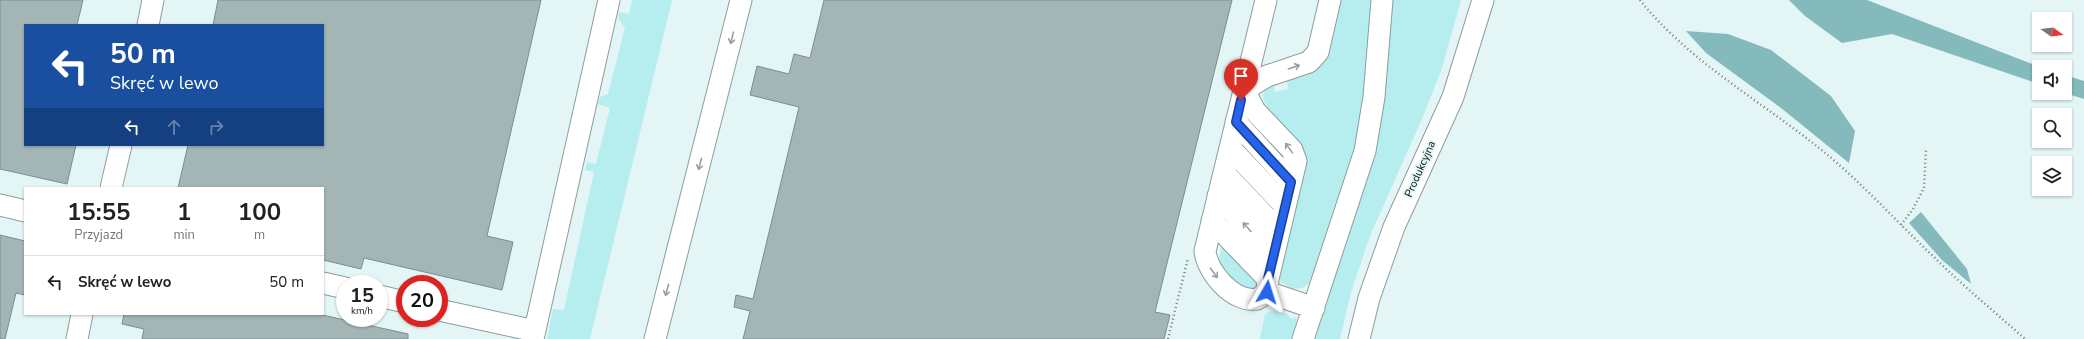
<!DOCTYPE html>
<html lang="pl">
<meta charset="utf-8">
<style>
:root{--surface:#fff;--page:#f6f6f6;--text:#222;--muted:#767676;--line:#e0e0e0}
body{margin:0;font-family:"Nunito Sans",sans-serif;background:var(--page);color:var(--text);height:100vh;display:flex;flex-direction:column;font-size:15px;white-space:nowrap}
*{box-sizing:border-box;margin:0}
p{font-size:13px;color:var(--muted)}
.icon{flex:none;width:22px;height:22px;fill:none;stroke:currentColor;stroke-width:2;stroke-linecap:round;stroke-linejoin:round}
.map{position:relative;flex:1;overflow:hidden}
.side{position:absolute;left:24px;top:187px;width:300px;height:128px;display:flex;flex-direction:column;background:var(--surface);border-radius:0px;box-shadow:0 1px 3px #0004}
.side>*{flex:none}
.banner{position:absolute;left:24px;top:24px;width:300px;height:122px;border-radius:0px;box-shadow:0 1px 3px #0004;background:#1a4fa0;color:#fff;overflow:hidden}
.needle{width:26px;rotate:105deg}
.fabs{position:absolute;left:2032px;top:12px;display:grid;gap:8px}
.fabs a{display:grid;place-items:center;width:40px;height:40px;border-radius:0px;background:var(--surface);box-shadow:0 1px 3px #0004;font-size:20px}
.speed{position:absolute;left:336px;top:275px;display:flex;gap:8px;font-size:20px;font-weight:700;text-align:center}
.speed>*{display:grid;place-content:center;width:52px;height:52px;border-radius:50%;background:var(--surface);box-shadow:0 1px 3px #0004;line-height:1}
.speed small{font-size:10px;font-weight:400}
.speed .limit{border:6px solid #d22;background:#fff;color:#111}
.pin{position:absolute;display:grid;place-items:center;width:34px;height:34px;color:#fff;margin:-41px -17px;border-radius:50% 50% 50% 0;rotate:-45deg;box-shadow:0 0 4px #0007}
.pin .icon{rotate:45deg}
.me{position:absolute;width:44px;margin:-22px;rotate:6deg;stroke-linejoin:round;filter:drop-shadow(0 0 3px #0008)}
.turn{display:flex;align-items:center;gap:14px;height:84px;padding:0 20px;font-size:18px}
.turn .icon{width:52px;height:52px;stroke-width:2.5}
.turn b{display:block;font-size:28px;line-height:34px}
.lanes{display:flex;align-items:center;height:38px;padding:0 20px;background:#0003;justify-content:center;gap:20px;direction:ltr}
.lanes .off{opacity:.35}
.eta{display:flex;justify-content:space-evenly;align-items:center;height:68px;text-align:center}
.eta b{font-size:24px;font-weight:700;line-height:28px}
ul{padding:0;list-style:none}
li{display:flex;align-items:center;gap:12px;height:52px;padding:0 20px;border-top:1px solid var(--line)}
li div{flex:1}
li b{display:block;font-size:15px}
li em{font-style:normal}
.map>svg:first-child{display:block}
.green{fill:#b6edee}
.forest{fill:#84babb}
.building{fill:#a3b5b5;stroke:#7c8d8d}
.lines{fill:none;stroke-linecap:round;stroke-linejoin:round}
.minor-casing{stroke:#8c9d9d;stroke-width:23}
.path{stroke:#717d7e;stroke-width:2.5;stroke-dasharray:1 3;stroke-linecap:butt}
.minor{stroke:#fff;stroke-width:21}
.oneway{stroke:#9c9e9f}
.route-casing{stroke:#184099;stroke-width:10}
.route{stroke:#2563eb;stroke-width:7}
.labels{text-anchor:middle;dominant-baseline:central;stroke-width:4;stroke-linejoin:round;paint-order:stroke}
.street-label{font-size:11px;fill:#070d0e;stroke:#e3f5f5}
</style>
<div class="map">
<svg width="2084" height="339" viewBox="0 0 2084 339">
<rect width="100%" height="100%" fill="#e3f5f5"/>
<!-- green -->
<path class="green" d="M632,0H672L590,339H547L553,309L564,310L594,172L585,170L587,162L596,164L610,108L598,104L600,97L608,94L625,28L618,18L619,12L629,14Z
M1340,0H1375L1370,71L1357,148L1314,280L1302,288L1293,289L1281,282L1278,275L1306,154L1265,108L1267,106C1260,98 1263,87 1273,84L1275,92L1288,89L1287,80L1317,71L1316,67L1323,63L1326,57Z
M1391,0H1461L1442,68L1424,114L1370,236L1351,292L1340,339H1311Z
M1223,241L1258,282L1255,290L1237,287L1217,267Z
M1271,311L1286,313L1292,319L1296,317L1297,324L1294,339H1260L1265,314Z"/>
<!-- forest -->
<path class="forest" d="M1789,0H1867L2040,67L2039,84L1892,34L1842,43L1805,16Z
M1686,31L1728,34L1771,50L1831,96L1855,131L1849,163L1781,108L1706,53Z
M2065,75L2084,81V99L2065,93Z
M1921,212L1967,269L1971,284L1942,260L1909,223Z"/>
<!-- building -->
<path class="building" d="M0,0H83L77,25H25V145H76L67,184L0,169Z
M218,0H541L487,236L513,242L502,290L364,258L361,269L323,260V188H178L188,145H323V25H213Z
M824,0H1232L1155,312L1170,315L1164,339H743L750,311L734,307L736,295L753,299L799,107L750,95L757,66L789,74L794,54L810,58Z
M0,235L25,241V295L16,293L5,339H0Z
M124,314H318L408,334V339H142L144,329L122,324Z"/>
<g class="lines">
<!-- minor casing -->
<g class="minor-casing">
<path id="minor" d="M1266,0L1205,251C1207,272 1233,303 1257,299C1260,298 1264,294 1267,292L1268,279L1296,161L1292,150L1255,111L1244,90L1267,76L1309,62L1318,52L1330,0
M148,25L153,0
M1236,122L1291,182
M1230,148L1285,206
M1224,173L1279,231
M111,188L121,145
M1218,196L1273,256
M0,205L25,211
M1212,221L1268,279
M323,283L345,288
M1267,292L1314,308
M379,296L405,302
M439,310L535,331
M77,339L82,314
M533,339L609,0
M655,339L741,0
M1303,339L1365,151L1374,97L1382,0
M1359,339L1369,298L1394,227L1453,97L1483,0"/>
</g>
<!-- path -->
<path class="path" d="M1640,0C1689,62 1763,102 1824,152C1863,184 1898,223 1935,258C1964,287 1995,312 2025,339
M1901,225L1913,209L1924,188L1926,149
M1168,339L1188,258"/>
<!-- minor -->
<use href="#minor" class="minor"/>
</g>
<!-- one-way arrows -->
<defs><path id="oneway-shaft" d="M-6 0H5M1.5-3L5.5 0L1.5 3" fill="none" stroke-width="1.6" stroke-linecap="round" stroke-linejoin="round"/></defs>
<g class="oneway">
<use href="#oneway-shaft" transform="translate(732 38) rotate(104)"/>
<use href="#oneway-shaft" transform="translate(1294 67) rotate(-19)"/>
<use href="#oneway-shaft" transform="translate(1289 148) rotate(-126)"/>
<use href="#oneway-shaft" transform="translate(700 164) rotate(105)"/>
<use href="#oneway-shaft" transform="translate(1247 227) rotate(-132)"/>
<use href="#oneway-shaft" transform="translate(1214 273) rotate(53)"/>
<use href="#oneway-shaft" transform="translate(667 290) rotate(105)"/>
</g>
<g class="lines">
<!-- route casing -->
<g class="route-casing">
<path id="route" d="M1241,100L1236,122L1291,182L1268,279L1267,292"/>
</g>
<!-- route -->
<use href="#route" class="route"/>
</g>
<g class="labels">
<!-- street labels -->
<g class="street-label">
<text transform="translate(1420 169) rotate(-66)">Produkcyjna</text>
</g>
</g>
</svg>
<div class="fabs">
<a><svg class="needle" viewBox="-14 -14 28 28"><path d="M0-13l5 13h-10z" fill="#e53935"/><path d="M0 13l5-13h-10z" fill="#767676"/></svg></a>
<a><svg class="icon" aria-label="sound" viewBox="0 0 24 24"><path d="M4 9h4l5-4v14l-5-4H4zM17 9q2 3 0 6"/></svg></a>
<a><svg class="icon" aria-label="search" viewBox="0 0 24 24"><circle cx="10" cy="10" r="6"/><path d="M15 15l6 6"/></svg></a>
<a><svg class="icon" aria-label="layers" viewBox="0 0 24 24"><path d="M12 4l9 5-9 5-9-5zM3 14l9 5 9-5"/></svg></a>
</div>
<div class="speed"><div>15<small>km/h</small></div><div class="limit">20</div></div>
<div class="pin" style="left:1241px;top:100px;background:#d93025"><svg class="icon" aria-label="arrive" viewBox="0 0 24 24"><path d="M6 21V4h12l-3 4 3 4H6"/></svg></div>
<svg class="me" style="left:1267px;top:292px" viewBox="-20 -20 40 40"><path d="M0-17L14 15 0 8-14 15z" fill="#2563eb" stroke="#fff" stroke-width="4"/></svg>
<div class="banner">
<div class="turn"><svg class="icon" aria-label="left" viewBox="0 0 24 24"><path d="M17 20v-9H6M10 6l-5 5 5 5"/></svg><div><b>50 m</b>Skręć w lewo</div></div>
<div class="lanes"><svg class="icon" aria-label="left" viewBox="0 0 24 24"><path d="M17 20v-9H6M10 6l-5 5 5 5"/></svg><svg class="icon off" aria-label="ahead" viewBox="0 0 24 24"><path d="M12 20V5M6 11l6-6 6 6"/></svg><svg class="icon off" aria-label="right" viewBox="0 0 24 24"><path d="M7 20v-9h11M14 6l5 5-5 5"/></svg></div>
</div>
<section class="side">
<div class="eta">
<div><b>15:55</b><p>Przyjazd</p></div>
<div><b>1</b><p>min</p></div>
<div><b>100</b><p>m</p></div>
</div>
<ul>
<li><svg class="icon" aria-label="left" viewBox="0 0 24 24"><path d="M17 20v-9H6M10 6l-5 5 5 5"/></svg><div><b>Skręć w lewo</b></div><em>50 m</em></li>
</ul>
</section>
</div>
